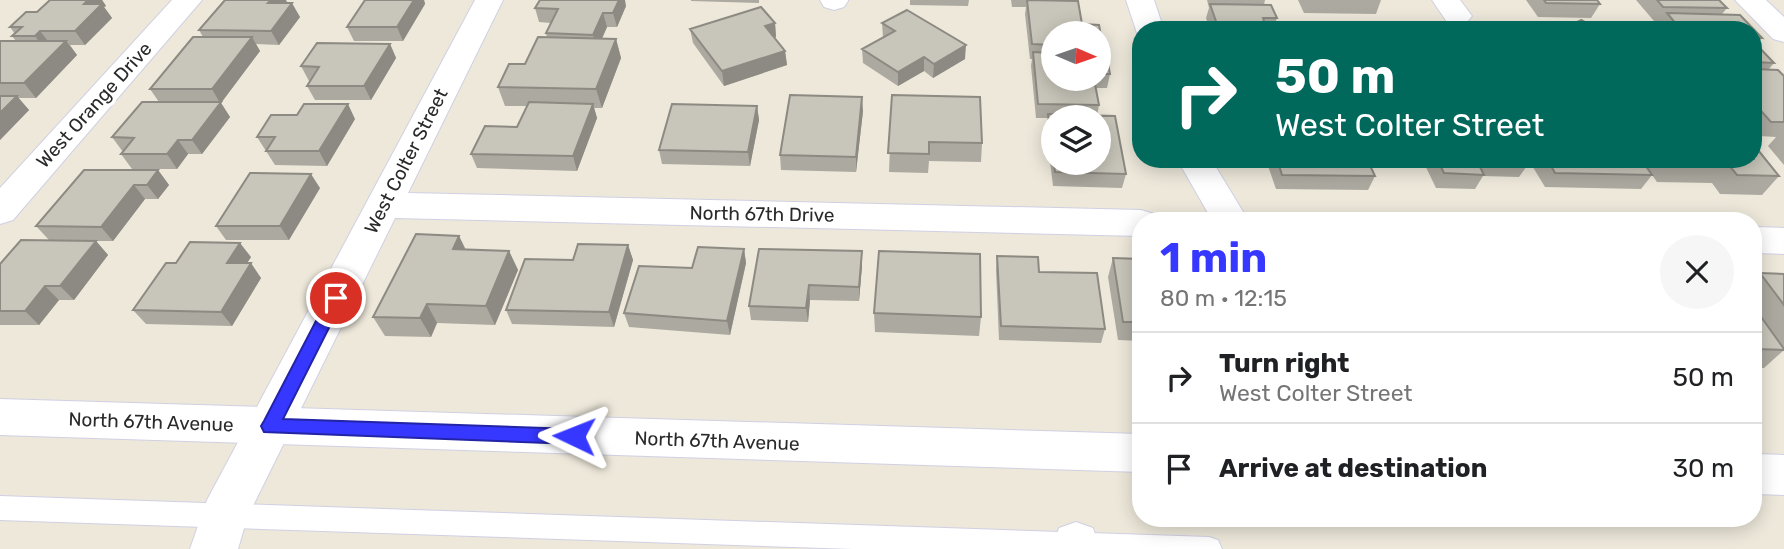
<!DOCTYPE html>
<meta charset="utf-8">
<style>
:root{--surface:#fff;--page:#f6f6f6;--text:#202124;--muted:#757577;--line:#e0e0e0;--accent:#3637ff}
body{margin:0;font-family:Rubik,sans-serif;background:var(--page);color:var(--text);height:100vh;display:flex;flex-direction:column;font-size:26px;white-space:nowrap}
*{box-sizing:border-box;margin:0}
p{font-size:23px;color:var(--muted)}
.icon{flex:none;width:38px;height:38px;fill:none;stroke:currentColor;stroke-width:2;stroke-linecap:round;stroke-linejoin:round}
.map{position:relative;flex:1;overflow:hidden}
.side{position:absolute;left:1132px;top:212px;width:630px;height:315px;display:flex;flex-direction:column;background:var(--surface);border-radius:28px;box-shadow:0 4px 18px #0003}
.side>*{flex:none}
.top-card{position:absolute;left:1132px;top:21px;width:630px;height:147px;border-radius:28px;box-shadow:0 4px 18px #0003;background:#00695c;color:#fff;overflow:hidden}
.needle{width:46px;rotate:92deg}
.tools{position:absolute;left:1041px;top:21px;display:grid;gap:14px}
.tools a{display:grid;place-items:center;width:70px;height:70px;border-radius:50%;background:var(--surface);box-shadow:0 4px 18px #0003;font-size:35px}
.pin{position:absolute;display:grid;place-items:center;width:60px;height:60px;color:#fff;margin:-30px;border:4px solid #fff;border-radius:50%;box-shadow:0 2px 7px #0007}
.me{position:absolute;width:77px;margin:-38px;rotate:272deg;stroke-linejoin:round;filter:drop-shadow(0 0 5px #0008)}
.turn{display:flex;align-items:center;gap:24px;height:147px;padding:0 28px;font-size:32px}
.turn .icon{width:91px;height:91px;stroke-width:2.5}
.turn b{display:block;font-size:49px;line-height:60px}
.round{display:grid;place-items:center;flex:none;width:74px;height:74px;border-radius:37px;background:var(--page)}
.head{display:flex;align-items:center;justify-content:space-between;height:119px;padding:0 28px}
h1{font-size:42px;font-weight:700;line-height:52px;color:var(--accent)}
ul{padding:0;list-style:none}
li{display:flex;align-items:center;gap:21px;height:91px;padding:0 28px;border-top:2px solid var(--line)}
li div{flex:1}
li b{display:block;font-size:26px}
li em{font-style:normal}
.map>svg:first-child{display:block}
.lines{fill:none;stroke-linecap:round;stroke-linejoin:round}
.lane-casing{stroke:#d0d0e4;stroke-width:2}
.street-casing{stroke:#d0d0e4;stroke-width:2}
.secondary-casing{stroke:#d0d0e4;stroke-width:2}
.lane{fill:#fff;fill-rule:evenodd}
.street{fill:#fff;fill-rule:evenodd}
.secondary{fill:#fff;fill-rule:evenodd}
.wall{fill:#aca9a0;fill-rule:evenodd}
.shaded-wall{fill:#8c8a82}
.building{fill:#c8c5ba;stroke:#8c8a82;stroke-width:2}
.route{fill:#3637ff;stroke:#2324a6;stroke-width:2}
.labels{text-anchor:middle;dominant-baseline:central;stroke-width:7;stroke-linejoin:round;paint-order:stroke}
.street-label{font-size:19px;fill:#2a2a2a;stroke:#fff}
</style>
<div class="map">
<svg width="1784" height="549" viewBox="0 0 1784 549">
<rect width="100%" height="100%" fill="#ede8da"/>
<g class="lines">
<!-- lane casing -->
<g class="lane-casing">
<path id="lane" d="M0,496L1209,537L1218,540L1222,549H853L0,520Z"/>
</g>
<!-- street casing -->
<g class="street-casing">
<path id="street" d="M172,0H202L13,220L0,224V188Z
M475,0H503L408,193L1141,210L1154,214L1158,220H1141V236L395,218L247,518L238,549H190L207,500Z
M820,0H848V1L844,7L834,10L824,7Z
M1126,0H1154L1164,30H1141V37L1138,36Z
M1432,0H1460L1472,16L1467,22L1457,25L1447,22Z
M1735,0H1766L1784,17V42L1773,39Z
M1177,159H1211L1248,220H1212Z
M1754,227L1784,228V254L1754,253Z
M1076,522L1093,528L1100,549H1052L1059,528Z"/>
</g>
<!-- secondary casing -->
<g class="secondary-casing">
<path id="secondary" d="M0,399L1141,434V472L0,435Z
M1754,454L1784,455V495L1754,494Z"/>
</g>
<!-- lane -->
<use href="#lane" class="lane"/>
<!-- street -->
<use href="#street" class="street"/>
<!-- secondary -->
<use href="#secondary" class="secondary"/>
</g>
<!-- wall -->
<path class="wall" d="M50,0H102L106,6L104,7L112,18L85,45H70L77,55L36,98H18L29,110L0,140V41H16L12,36L15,34L10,27L37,12Z
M365,0H424L425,4L403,41H354L347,27Z
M691,0H759V3L691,1Z
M910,0H969L968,6L910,5Z
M1011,0H1075V1H1078L1082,24L1099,25L1103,46L1102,54H1106L1110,74L1107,88H1096L1099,105L1097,116H1115L1126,174L1122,188L1053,186L1046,129L1048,118H1036L1031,66L1032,59H1030L1025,14L1026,7H1012ZM1054,33H1099V79H1054ZM1054,117H1099V163H1054Z
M1207,0H1265L1264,5L1277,18L1273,30H1210L1206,18L1209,8Z
M1298,0H1381L1376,14L1304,13Z
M1526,0H1597L1600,4L1591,18L1538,17Z
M1636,0H1719L1727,8L1722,14L1740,15L1762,38L1756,45L1774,63L1768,70H1778L1784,76V165L1768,146L1776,137L1759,136L1754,130V30H1659L1657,27L1661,21H1654Z
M287,2V3L300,17L279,45L256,44L260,51L221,103L230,117L202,154H188L177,169H132L121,154L123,152L112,137L159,102L150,89L203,37L199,30Z
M626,6L617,27H607L602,39H616L621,58L602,108H594L597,118L577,171L477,168L471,154L517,127L527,106H505L498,87L525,64L547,38L546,33L551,23L539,22L535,8Z
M775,23L776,37L775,38L785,51L787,65L724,86L693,43L690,29Z
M882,23L965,59L933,78L924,71L898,86L863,63L862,49L883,38Z
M390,44L396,58L371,100H315L307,86L310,81H309L301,66Z
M892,95L982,143L981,162L929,161L928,173L889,172Z
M757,106L759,120L750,166L662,164L659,150Z
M863,111L856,172L781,170L780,155Z
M355,119L327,166L275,165L257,137Z
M1269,159H1367L1375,176L1368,190L1276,189L1267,163Z
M1422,159H1526L1529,163L1519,177L1483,176L1475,189L1436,188Z
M1528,159H1641L1652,175L1641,189L1545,187Z
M1641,159H1754L1779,176L1762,195L1720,194L1712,183L1657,182Z
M158,170L169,185L158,199H145L113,241H96L108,255L74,300H59L39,325H0V264L49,240L36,226Z
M320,188L289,240H226L216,226Z
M459,236L466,250L509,251L518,270L495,325L437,323L431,337L385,336L373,317Z
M628,245L633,260L614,327L512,324L506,310Z
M744,249L746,263L730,335L629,327L624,313L692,268Z
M862,251V266L859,301L810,300L808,322L751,320L749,306Z
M997,256L1039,272L1105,329L1101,343L999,340L996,270Z
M251,257L247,263L261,278L232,326L146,324L133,310L176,263Z
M1113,258L1141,259V341L1118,340L1108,277Z
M1760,273L1784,274V350L1764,368H1754V280Z
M874,313L981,317L979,336L875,332Z"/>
<!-- shaded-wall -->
<path class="shaded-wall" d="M88,0H102L106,6L104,7L112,18L85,45L75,31L84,4Z
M271,0H286L287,2L276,17L268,3Z
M414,0H424L425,4L403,41L397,27Z
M619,0H625L626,6L617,27L613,13Z
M292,3L300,17L279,45L271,31Z
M603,13L607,27L597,49L593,35Z
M775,23L776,37L767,40L765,26Z
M40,31L51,45L45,50L35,36Z
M252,37L260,51L221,103L230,117L202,154L192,140L220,103L212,89Z
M616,39L621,58L602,108L596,89Z
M66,41L77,55L36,98L24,83Z
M390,44L396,58L371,100L364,86Z
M966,45L965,59L933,78L934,64Z
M785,51L787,65L724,86L722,71Z
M924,57V71L898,86V72Z
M17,96L29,110L0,140V113Z
M862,97L863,111L856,172V157Z
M348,104L355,119L327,166L319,151Z
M593,104L597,118L577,171L573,156Z
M757,106L759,120L750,166L748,152Z
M178,140L188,154L177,169L167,154Z
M158,170L169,185L158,199L147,185Z
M311,174L320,188L289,240L280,226Z
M134,185L145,199L113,241L101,227Z
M459,236L468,255L453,249Z
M96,241L108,255L74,300L60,286Z
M240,243L251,257L238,277L227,263Z
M628,245L633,260L614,327L609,312Z
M744,249L746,263L730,335L727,321Z
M509,251L518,270L495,325L486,306Z
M862,251V266L859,301V287Z
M251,263L261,278L232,326L221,312Z
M809,285L810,300L808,322L806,308Z
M45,286L59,300L39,325L25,311Z
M427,304L437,323L431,337L420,318Z"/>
<!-- building -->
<path class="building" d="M50,0H88L84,4H102L75,31H40L35,36H12L22,27H10L26,12H37Z
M225,0H271L268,3H292L271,31L199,30Z
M365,0H414L397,27H347Z
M540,0H619L613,13H603L593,35L546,33L558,9L535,8Z
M1027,0L1078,1L1082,24L1099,25L1103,46H1099V33H1054V45L1032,44Z
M1544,0H1597L1600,4L1546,3Z
M1657,0H1719L1727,8L1663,7Z
M1210,4L1271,5L1277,18H1263L1267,30H1219Z
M761,7L775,23L765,26L785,51L722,71L690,29Z
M907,10L966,45L934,64L924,57L898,72L862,49L895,31L882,23Z
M1667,13L1740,15L1762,38L1754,37V30H1681Z
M1581,20L1600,30H1561Z
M193,37H252L212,89H150Z
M538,37L616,39L596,89L498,87L509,64H525Z
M0,41H66L24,83H0Z
M1754,42L1774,63L1754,62Z
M317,43L390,44L364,86H307L319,67L301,66Z
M1033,52L1054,53V79H1094L1099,105L1038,104Z
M1099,54H1106L1110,74H1099Z
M1754,69L1778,70L1784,76V122H1771L1754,103Z
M790,95L862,97L856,157L780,155Z
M892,95L980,97L982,143L929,142V154L888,153Z
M0,96H17L0,113Z
M142,102H221L192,140H178L167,154H121L134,138L112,137Z
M529,102L593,104L573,156L471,154L485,126L517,127Z
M304,104H348L319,151H266L275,137H257L271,115H297Z
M672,104L757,106L748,152L659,150Z
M1048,114L1115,116L1126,174L1055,172L1054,163H1099V117H1054V158Z
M1754,145L1779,176L1737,175L1728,164L1672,162L1670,159H1754Z
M1277,159H1367L1375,176L1282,175Z
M1437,159H1526L1529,163L1477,161L1484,175L1444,173Z
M1547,159H1641L1652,175L1555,173Z
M84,170H158L147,185H134L101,227L36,226Z
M250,173L311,174L280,226H216Z
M416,234L459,236L453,249L509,251L486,306L427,304L420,318L373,317Z
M21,240L96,241L60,286H45L25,311H0V264Z
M190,242L240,243L227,263H251L221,312L133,310L166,263H176Z
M578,244L628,245L609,312L506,310L525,259L573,260Z
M698,247L744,249L727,321L624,313L639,266L692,268Z
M759,249L862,251L859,287L809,285L806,308L749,306Z
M879,251L980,254L981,317L874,313Z
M997,256L1038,257L1039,272L1097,273L1105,329L1001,326Z
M1113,258L1141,259V322H1123Z
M1760,273L1784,274V305Z
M1754,307L1784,349V350L1754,349Z"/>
<!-- route -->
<path class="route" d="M336,292L344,298L283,419L574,429L581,431L583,436L581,442L574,444L264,432L261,426L264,421L330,294Z"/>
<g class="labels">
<!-- street labels -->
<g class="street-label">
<text transform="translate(94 105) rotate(-48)">West Orange Drive</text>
<text transform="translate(406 161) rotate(-63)">West Colter Street</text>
<text transform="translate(762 214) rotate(1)">North 67th Drive</text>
<text transform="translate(151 422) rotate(2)">North 67th Avenue</text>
<text transform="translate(717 441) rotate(2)">North 67th Avenue</text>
</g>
</g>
</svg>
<div class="tools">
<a><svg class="needle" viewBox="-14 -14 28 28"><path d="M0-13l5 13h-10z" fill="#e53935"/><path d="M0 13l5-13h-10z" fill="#757577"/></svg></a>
<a><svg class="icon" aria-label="layers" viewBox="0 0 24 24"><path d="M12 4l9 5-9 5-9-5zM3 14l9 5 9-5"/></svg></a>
</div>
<div class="pin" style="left:336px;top:298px;background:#d93025"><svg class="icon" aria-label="arrive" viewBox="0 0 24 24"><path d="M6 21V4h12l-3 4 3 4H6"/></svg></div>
<svg class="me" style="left:574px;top:436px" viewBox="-20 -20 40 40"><path d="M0-17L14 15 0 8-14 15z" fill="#3637ff" stroke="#fff" stroke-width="4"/></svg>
<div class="top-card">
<div class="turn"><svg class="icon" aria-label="right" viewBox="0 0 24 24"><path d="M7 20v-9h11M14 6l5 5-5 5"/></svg><div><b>50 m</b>West Colter Street</div></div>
</div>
<section class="side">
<div class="head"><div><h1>1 min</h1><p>80 m · 12:15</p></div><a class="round"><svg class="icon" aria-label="close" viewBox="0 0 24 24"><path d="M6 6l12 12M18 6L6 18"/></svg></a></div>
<ul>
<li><svg class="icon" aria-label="right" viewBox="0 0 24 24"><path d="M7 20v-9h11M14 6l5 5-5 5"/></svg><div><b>Turn right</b><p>West Colter Street</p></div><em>50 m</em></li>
<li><svg class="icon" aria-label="arrive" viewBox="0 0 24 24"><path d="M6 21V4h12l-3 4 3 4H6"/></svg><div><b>Arrive at destination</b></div><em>30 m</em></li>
</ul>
</section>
</div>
